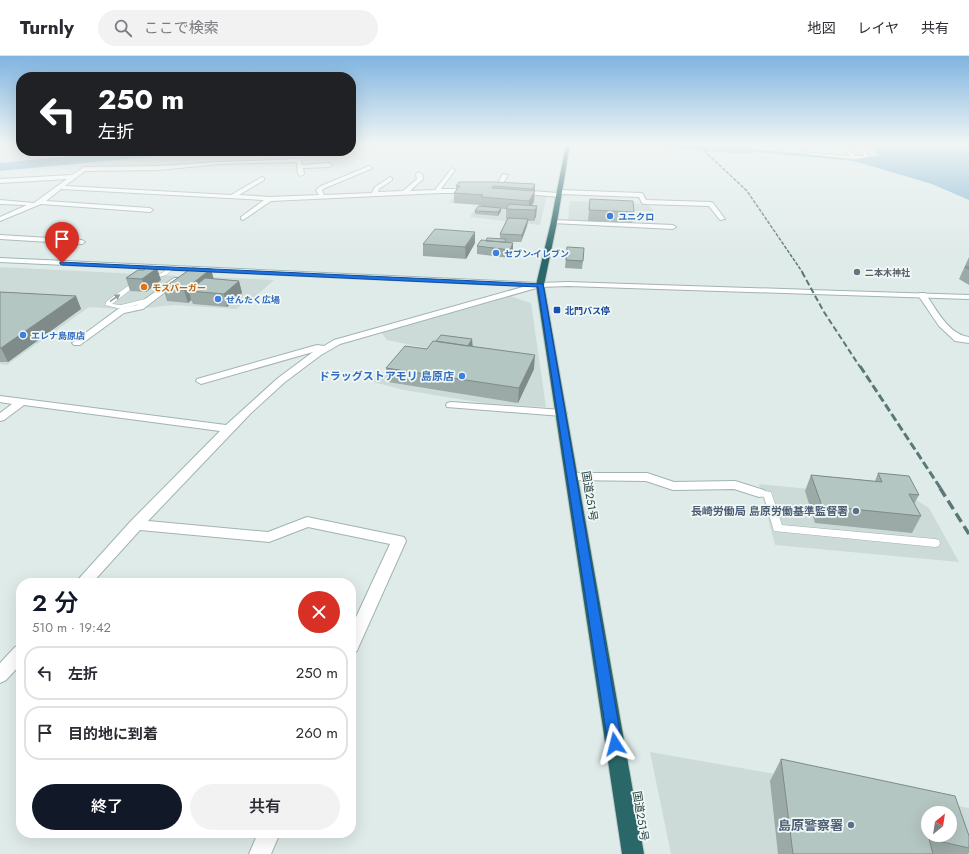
<!DOCTYPE html>
<html lang="ja">
<meta charset="utf-8">
<style>
:root{--surface:#fff;--page:#f2f2f3;--text:#2b2b33;--muted:#7c7c81;--line:#e1e1e2;--accent:#111827}
body{margin:0;font-family:Jost,"Noto Sans JP",sans-serif;background:var(--page);color:var(--text);height:100vh;display:flex;flex-direction:column;font-size:15px;white-space:nowrap}
*{box-sizing:border-box;margin:0}
p{font-size:13px;color:var(--muted)}
.icon{flex:none;width:22px;height:22px;fill:none;stroke:currentColor;stroke-width:2;stroke-linecap:round;stroke-linejoin:round}
.map{position:relative;flex:1;overflow:hidden}
.details{position:absolute;left:16px;top:522px;width:340px;height:260px;display:flex;flex-direction:column;background:var(--surface);border-radius:16px;box-shadow:0 4px 16px #0002}
.details>*{flex:none}
.top-card{position:absolute;left:16px;top:16px;width:340px;height:84px;border-radius:16px;box-shadow:0 4px 16px #0002;background:#202124;color:#fff;overflow:hidden}
.needle{width:26px;rotate:30deg}
.fabs{position:absolute;left:921px;top:750px;display:grid;gap:8px}
.fabs a{display:grid;place-items:center;width:36px;height:36px;border-radius:50%;background:var(--surface);box-shadow:0 4px 16px #0002;font-size:20px}
.pin{position:absolute;display:grid;place-items:center;width:34px;height:34px;color:#fff;margin:-41px -17px;border-radius:50% 50% 50% 0;rotate:-45deg;box-shadow:0 0 4px #0007}
.pin .icon{rotate:45deg}
.me{position:absolute;width:44px;margin:-22px;rotate:351deg;stroke-linejoin:round;filter:drop-shadow(0 0 3px #0008)}
.turn{display:flex;align-items:center;gap:14px;height:84px;padding:0 16px;font-size:18px}
.turn .icon{width:52px;height:52px;stroke-width:2.5}
.turn b{display:block;font-size:28px;line-height:34px}
.round{display:grid;place-items:center;flex:none;width:42px;height:42px;border-radius:21px;background:var(--page)}
.head{display:flex;align-items:center;justify-content:space-between;height:68px;padding:0 16px}
h1{font-size:24px;font-weight:600;line-height:30px;color:var(--accent)}
.primary-button{display:flex;gap:8px;margin-top:auto;padding:8px 16px}
.primary-button a{flex:1;height:46px;border-radius:24px;background:var(--accent);color:#fff;font-size:16px;font-weight:600;line-height:46px;text-align:center}
.primary-button a+a{background:var(--page);color:var(--text)}
ul{padding:0;list-style:none}
li{display:flex;align-items:center;gap:12px;height:54px;margin:0 8px 6px;padding:0 8px;border:2px solid var(--line);border-radius:16px}
li div{flex:1}
li b{display:block;font-size:15px}
li em{font-style:normal}
header{display:flex;align-items:center;gap:24px;box-sizing:border-box;height:56px;padding:0 20px;background:var(--surface);border-bottom:1px solid var(--line)}
header strong{font-size:19px}
nav{display:flex;gap:22px;margin-inline-start:auto;font-size:14px}
.search{width:280px;height:36px;background:var(--page);display:flex;align-items:center;gap:10px;box-sizing:border-box;padding:0 14px;border-radius:22px;color:var(--muted);font-size:15px}
.map>svg:first-child{display:block}
.built{fill:#cddbd8;fill-rule:evenodd}
.water{fill:#83b4d4}
.lines{fill:none;stroke-linecap:round;stroke-linejoin:round}
.river{fill:#83b4d4;fill-rule:evenodd}
.lane-casing{stroke:#a2b3b1;stroke-width:1}
.street-casing{stroke:#a2b3b1;stroke-width:2}
.secondary-casing{stroke:#9db7b4;stroke-width:2}
.highway-casing{stroke:#c0c8c8;stroke-width:2}
.path{stroke:#7eb0ad;stroke-width:1;stroke-dasharray:1 1.5;stroke-linecap:butt}
.lane{fill:#fff;fill-rule:evenodd}
.street{fill:#fff;fill-rule:evenodd}
.secondary{fill:#fff;fill-rule:evenodd}
.highway{fill:#2a6769;fill-rule:evenodd}
.rail-far3{stroke:#597877;stroke-width:1.5;stroke-dasharray:3.5 1.5;stroke-linecap:butt}
.rail-far2{stroke:#597877;stroke-width:2;stroke-dasharray:6 3;stroke-linecap:butt}
.rail-far1{stroke:#597877;stroke-width:3;stroke-dasharray:8 3.5;stroke-linecap:butt}
.rail{stroke:#597877;stroke-width:3.5;stroke-dasharray:10 5;stroke-linecap:butt}
.wall{fill:#9baaa7}
.shaded-wall{fill:#7e8b88}
.building{fill:#b4c6c2;stroke:#7e8b88;fill-rule:evenodd}
.oneway{fill:#8f9e9d}
.route{fill:#1a73e8;stroke:#114b97}
.shop-dot{fill:#3f7fe0;stroke:#eff8f5;stroke-width:1.5}
.worship-dot{fill:#6b7280;stroke:#eff8f5;stroke-width:1.5}
.food-dot{fill:#e8710a;stroke:#eff8f5;stroke-width:1.5}
.transit-dot{fill:#1a4fb4;stroke:#eff8f5;stroke-width:1.5}
.service-dot{fill:#5c6f8a;stroke:#eff8f5;stroke-width:1.5}
.labels{text-anchor:middle;dominant-baseline:central;stroke-width:3.5;stroke-linejoin:round;paint-order:stroke}
.far-shop-label{font-size:9px;font-weight:bold;fill:#366cbe;stroke:#eff8f5;text-anchor:start}
.far-worship-label{font-size:9px;font-weight:bold;fill:#5b616d;stroke:#eff8f5;text-anchor:start}
.far-food-label{font-size:9px;font-weight:bold;fill:#c56008;stroke:#eff8f5;text-anchor:start}
.far-transit-label{font-size:9px;font-weight:bold;fill:#164399;stroke:#eff8f5;text-anchor:start}
.shop-label{font-size:11px;font-weight:bold;fill:#366cbe;stroke:#eff8f5;text-anchor:end}
.street-label{font-size:11px;fill:#1f3c3b;stroke:#eff8f5}
.service-label{font-size:11px;font-weight:bold;fill:#4e5e75;stroke:#eff8f5;text-anchor:end}
.near-service-label{font-size:13px;font-weight:bold;fill:#4e5e75;stroke:#eff8f5;text-anchor:end}
</style>
<header>
<strong>Turnly</strong>
<div class="search"><svg class="icon" aria-label="search" viewBox="0 0 24 24"><circle cx="10" cy="10" r="6"/><path d="M15 15l6 6"/></svg>ここで検索</div>
<nav><a>地図</a><a>レイヤ</a><a>共有</a></nav>
</header>
<div class="map">
<svg width="969" height="798" viewBox="0 0 969 798">
<rect width="100%" height="100%" fill="#dfebe9"/>
<!-- built -->
<path class="built" d="M458,136L547,139L540,169L470,161L477,149L448,147Z
M570,145L648,148L654,155H634L635,168L568,165Z
M0,211L178,220L137,249L119,253L89,251L7,309L0,308Z
M190,220L274,224L246,249L243,248L236,253L174,249L146,252Z
M510,240L531,247L546,351L489,348L404,334L370,325L426,292L387,284L381,276Z
M759,428L869,439L902,435L929,452L959,506L775,489Z
M650,696L969,752V798H671ZM928,757H950V779H928Z"/>
<!-- water -->
<path class="water" d="M863,88H969V144L932,128L854,105L746,95L747,93L854,102L878,100L873,93Z"/>
<g class="lines">
<!-- river -->
<path class="river" d="M663,88C688,86 727,85 751,91L753,94L751,97L746,98L670,92L665,91Z
M125,95H176L174,98L169,99L0,115V107Z"/>
<!-- lane casing -->
<g class="lane-casing">
<path id="lane" d="M170,211L175,212L166,219L139,227L112,248L121,249L149,242L151,243V245L121,253L105,249L107,245L135,225L162,217Z
M759,434L771,436L782,469L935,483L939,484L940,487L939,490L935,491L774,475L764,441L756,439L754,437Z"/>
</g>
<!-- street casing -->
<g class="street-casing">
<path id="street" d="M838,88L848,90L855,100H864L860,93L852,88C862,87 865,93 869,101L854,103L798,97L800,96L850,100L844,92Z
M299,103L301,104L302,109L329,107L332,109L329,111L303,112L304,118L301,120L298,118L297,106L220,108L159,114L85,115L65,130L231,139L262,121L264,122V124L239,139L270,141L319,139L316,134L321,130L369,110L372,112L371,113L325,132L322,134L324,139L372,137L375,131L390,121L392,122V124L379,133L378,136L403,135L417,123L416,118L419,116L422,118L423,123L410,135L435,134L452,112L455,114L441,133H471L474,135L471,137H441L271,145L243,164L241,163V161L264,144L61,133L46,145L150,152L153,154L150,156L41,148L0,165V161L27,149L0,148V144L34,147L67,123L0,127V123L72,119L84,111L159,110L220,106Z
M503,118L508,119L498,136H494L493,135Z
M519,134L558,137L557,136L560,134L641,137L643,138L646,144L711,146L713,147L725,163L720,164L709,150L644,148L642,147L639,141L561,138L562,139L559,141L517,137V135Z
M554,164L673,169L676,171L673,173L552,167L551,166Z
M0,179L82,184L85,186L82,188L0,183Z
M174,222H180L181,224L143,253L124,257L80,289H74L72,287L118,253L137,249Z
M568,226L813,234L817,236L813,238L568,230L540,231L340,288L321,299L285,326L251,357L148,465L268,476L307,461L404,481L406,485L359,590L357,595L351,597V572L390,488L308,471L269,486L140,474L92,527H75L130,466L220,375L24,349L4,364L0,365V357L12,348L0,346V340L226,369L278,322L313,296L201,328L196,325L197,323L317,289L324,290L334,284L537,227Z
M919,237H925C936,253 949,279 969,281V287L955,285L939,270L918,239Z
M451,346L562,354L567,357L562,360L447,351L446,349L447,347Z
M572,417H647L674,426L735,425L764,434L765,437L764,440L759,441L734,433L673,434L646,425L568,424L566,421L568,418Z
M21,589V608L6,624L0,627V607L15,591Z
M258,777H280L271,798H249Z"/>
</g>
<!-- secondary casing -->
<g class="secondary-casing">
<path id="secondary" d="M0,202L540,227L544,229L540,231L0,206Z
M810,234L969,239V243L813,238L809,236Z"/>
</g>
<!-- highway casing -->
<g class="highway-casing">
<path id="highway" d="M566,88H570L557,166L544,229L644,798H622L536,229L551,166Z"/>
</g>
<!-- path -->
<path class="path" d="M110,99L152,95
M146,99L182,95
M0,109L79,102
M24,110L73,105"/>
<!-- lane -->
<use href="#lane" class="lane"/>
<!-- street -->
<use href="#street" class="street"/>
<!-- secondary -->
<use href="#secondary" class="secondary"/>
<!-- highway -->
<use href="#highway" class="highway"/>
<!-- rail-far3 -->
<path class="rail-far3" d="M697,88L747,135L803,217"/>
<!-- rail-far2 -->
<path class="rail-far2" d="M802,216L824,256L860,311"/>
<!-- rail-far1 -->
<path class="rail-far1" d="M860,310L941,433"/>
<!-- rail -->
<path class="rail" d="M940,432L969,478"/>
</g>
<!-- wall -->
<path class="wall" d="M535,128L534,145L532,149L537,150L536,160L534,165H528L527,170L521,186H506L513,187V194L510,202L477,198V190L486,185L500,183V178L507,163H506V153H501V155L498,160L475,158V155L481,150V149L454,147V137L456,134V130Z
M590,143L634,156L632,167L588,165Z
M475,187L466,203L423,200V188Z
M567,191L583,205L582,213L565,212Z
M969,201V229L959,223Z
M211,213L214,223L239,225L242,237L227,251L193,248L191,244L188,247L167,245L163,232Z
M126,222L161,224L146,236L130,235Z
M0,236L76,240L81,253L8,306H0Z
M473,290L534,313L518,347L388,326L386,312Z
M878,417L919,439L914,448L921,460L912,477L815,467L805,435L811,419L875,425Z
M781,703L969,780V797L968,798H778L770,725Z"/>
<!-- shaded-wall -->
<path class="shaded-wall" d="M535,128L534,145L529,155V145L532,139L533,133Z
M537,150L536,160L534,165L535,154Z
M501,152V155L498,160V156Z
M528,163L527,170L521,186L522,179Z
M475,176V187L466,203L465,191Z
M513,187V194L510,202V194Z
M157,212L161,224L146,236L142,223Z
M211,213L214,226L189,235L191,244L188,247L184,234Z
M239,225L242,237L227,251L224,238Z
M76,240L81,253L8,306L1,292Z
M472,283L473,293L465,294Z
M535,299L534,313L518,347L519,332Z"/>
<!-- building -->
<path class="building" d="M459,126H496L535,128L533,133L493,130L492,132L535,135L529,145L481,141L483,139L454,137L460,130H456Z
M590,143L633,145L634,156L589,154Z
M509,148L537,150L535,154L506,153Z
M479,150L501,152L498,156L475,155Z
M508,162L528,163L522,179L500,178Z
M435,173L475,176L465,191L423,188Z
M487,182L506,183L505,186L486,185Z
M481,184L513,187L510,194L477,190Z
M567,191L584,192L583,205L566,204Z
M147,211L157,212L142,223L126,222L138,214H144Z
M965,211H969V213Z
M192,212L211,213L184,234L163,232Z
M205,222L239,225L224,238L189,235Z
M0,236L76,240L1,292H0Z
M441,279L472,283L468,290L436,285Z
M433,285L535,299L519,332L386,312L405,290L427,293Z
M878,417L909,420L919,439L909,438L921,460L822,450L811,419L882,426Z
M781,703L955,740L969,780V792L929,783L933,798H793ZM928,757H950V779H928Z"/>
<!-- one-way arrows -->
<defs><path id="oneway-solid" d="M-6-.8H1V-3.2L6.5 0L1 3.2V.8H-6Z"/></defs>
<use class="oneway" href="#oneway-solid" transform="translate(115 242) rotate(-35)"/>
<!-- sky -->
<linearGradient id="sky" x2="0" y2="1"><stop stop-color="#7fb4e0"/><stop offset="0.44" stop-color="#f1f6f5"/><stop offset="1" stop-color="#f1f6f5" stop-opacity="0"/></linearGradient>
<rect width="969" height="200" fill="url(#sky)"/>
<!-- route -->
<path class="route" d="M60,206L543,228L622,688L620,693L615,695L610,693L608,688L538,231L62,209L60,208Z"/>
<!-- markers -->
<g class="shop-dot">
<circle cx="610" cy="160" r="4"/>
<circle cx="496" cy="197" r="4"/>
<circle cx="218" cy="243" r="4"/>
<circle cx="23" cy="279" r="4"/>
<circle cx="462" cy="320" r="4"/>
</g>
<circle class="worship-dot" cx="857" cy="216" r="4"/>
<circle class="food-dot" cx="144" cy="231" r="4"/>
<rect class="transit-dot" x="553" y="250" width="8" height="8" rx="2"/>
<g class="service-dot">
<circle cx="856" cy="455" r="4"/>
<circle cx="851" cy="769" r="4"/>
</g>
<g class="labels">
<!-- far-shop labels -->
<g class="far-shop-label">
<text x="618" y="160">ユニクロ</text>
<text x="504" y="197">セブン-イレブン</text>
<text x="226" y="243">せんたく広場</text>
<text x="31" y="279">エレナ島原店</text>
</g>
<!-- far-worship labels -->
<g class="far-worship-label">
<text x="865" y="216">二本木神社</text>
</g>
<!-- far-food labels -->
<g class="far-food-label">
<text x="152" y="231">モスバーガー</text>
</g>
<!-- far-transit labels -->
<g class="far-transit-label">
<text x="565" y="254">北門バス停</text>
</g>
<!-- shop labels -->
<g class="shop-label">
<text x="454" y="320">ドラッグストアモリ 島原店</text>
</g>
<!-- street labels -->
<g class="street-label">
<text transform="translate(590 440) rotate(81)">国道251号</text>
<text transform="translate(641 760) rotate(81)">国道251号</text>
</g>
<!-- service labels -->
<g class="service-label">
<text x="848" y="455">長崎労働局 島原労働基準監督署</text>
</g>
<!-- near-service labels -->
<g class="near-service-label">
<text x="843" y="769">島原警察署</text>
</g>
</g>
</svg>
<div class="fabs">
<a><svg class="needle" viewBox="-14 -14 28 28"><path d="M0-13l5 13h-10z" fill="#e53935"/><path d="M0 13l5-13h-10z" fill="#7c7c81"/></svg></a>
</div>
<div class="pin" style="left:62px;top:207px;background:#d93025"><svg class="icon" aria-label="arrive" viewBox="0 0 24 24"><path d="M6 21V4h12l-3 4 3 4H6"/></svg></div>
<svg class="me" style="left:615px;top:688px" viewBox="-20 -20 40 40"><path d="M0-17L14 15 0 8-14 15z" fill="#1a73e8" stroke="#fff" stroke-width="4"/></svg>
<div class="top-card">
<div class="turn"><svg class="icon" aria-label="left" viewBox="0 0 24 24"><path d="M17 20v-9H6M10 6l-5 5 5 5"/></svg><div><b>250 m</b>左折</div></div>
</div>
<section class="details">
<div class="head"><div><h1>2 分</h1><p>510 m · 19:42</p></div><a class="round" style="background:#d93025;color:#fff"><svg class="icon" aria-label="close" viewBox="0 0 24 24"><path d="M6 6l12 12M18 6L6 18"/></svg></a></div>
<ul>
<li><svg class="icon" aria-label="left" viewBox="0 0 24 24"><path d="M17 20v-9H6M10 6l-5 5 5 5"/></svg><div><b>左折</b></div><em>250 m</em></li>
<li><svg class="icon" aria-label="arrive" viewBox="0 0 24 24"><path d="M6 21V4h12l-3 4 3 4H6"/></svg><div><b>目的地に到着</b></div><em>260 m</em></li>
</ul>
<div class="primary-button"><a>終了</a><a>共有</a></div>
</section>
</div>
